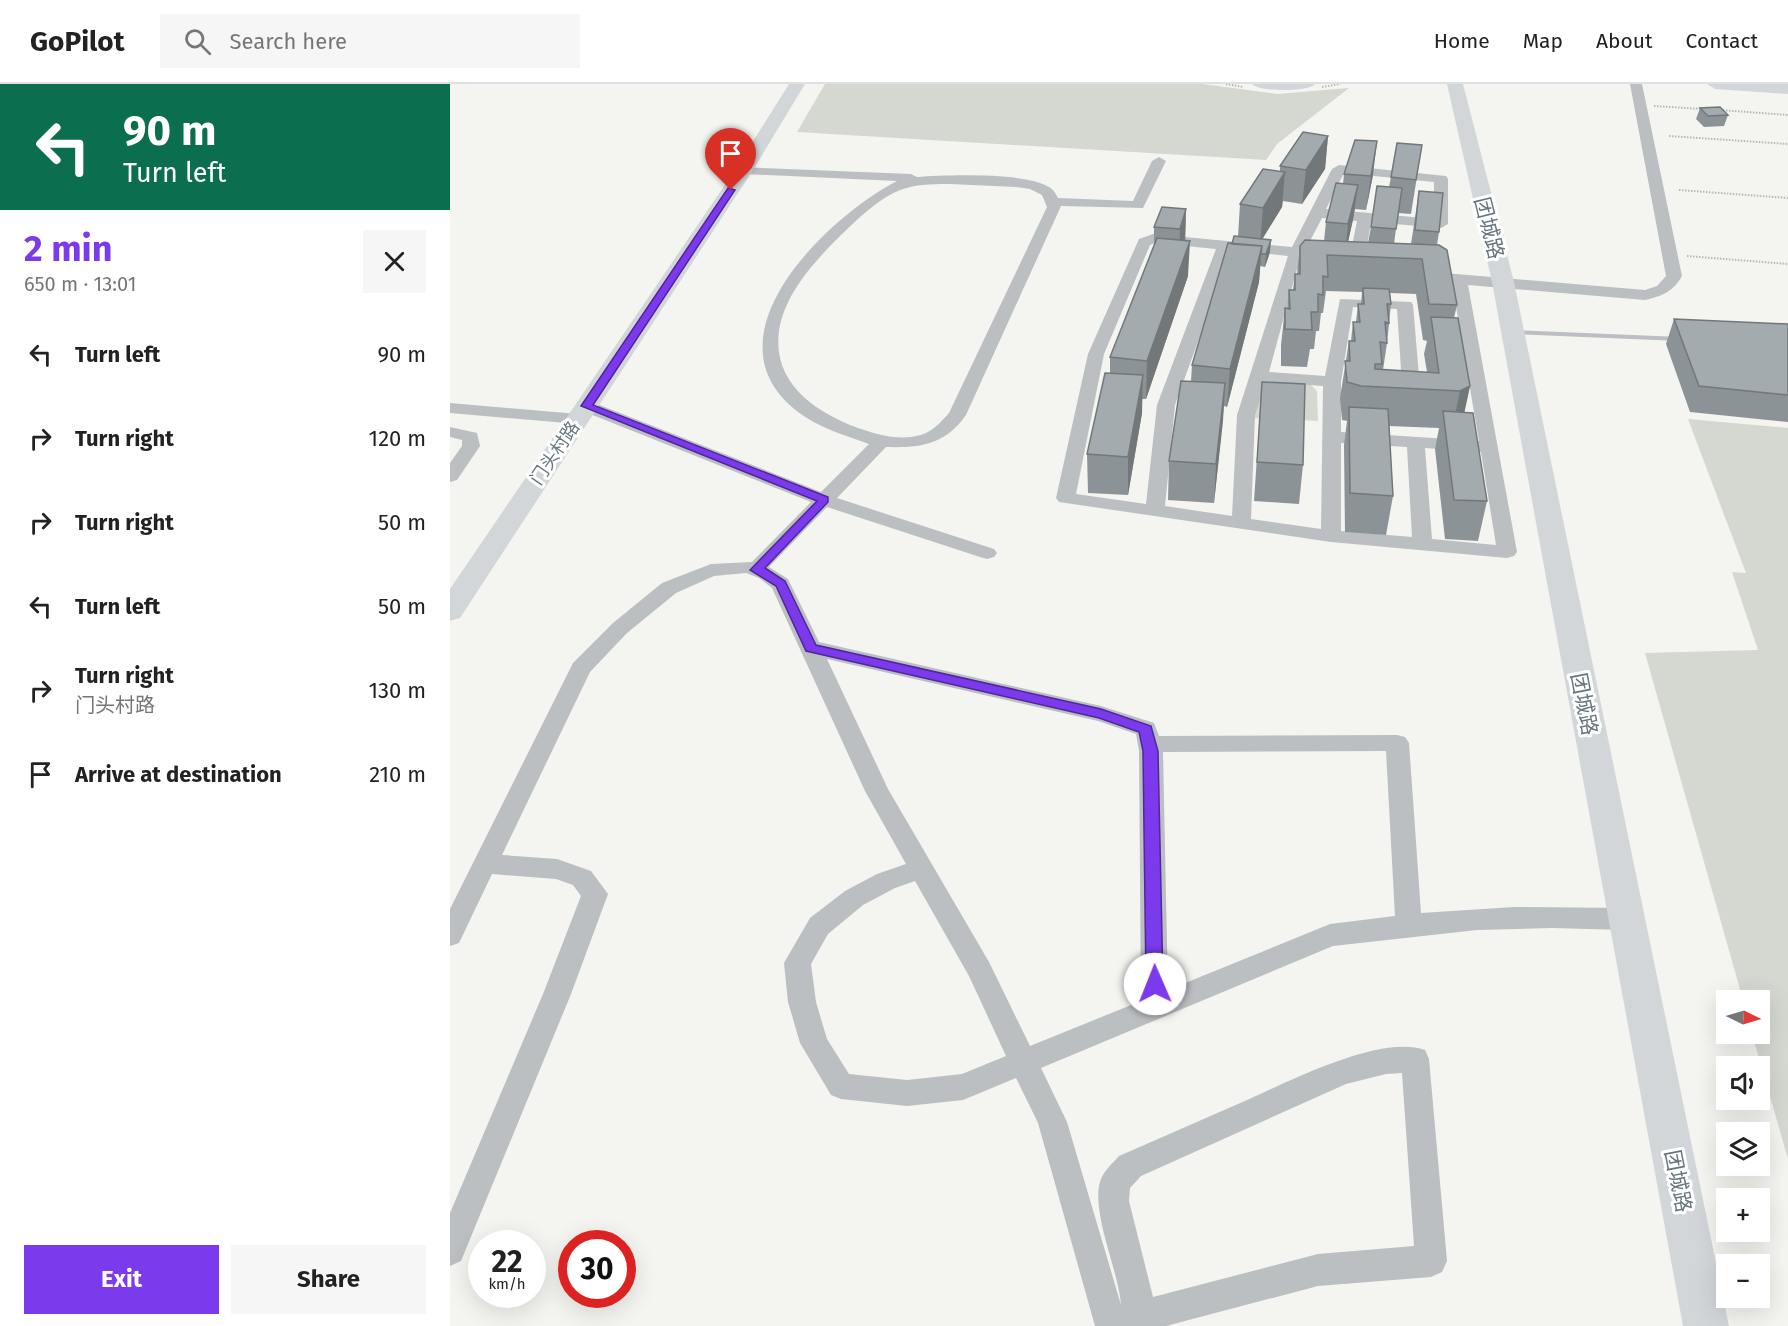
<!DOCTYPE html>
<meta charset="utf-8">
<style>
:root{--surface:#fff;--page:#f6f6f6;--text:#222;--muted:#767676;--line:#e0e0e0;--accent:#7c3aed}
body{margin:0;font-family:"Fira Sans","Noto Sans SC",sans-serif;background:var(--page);color:var(--text);height:100vh;display:flex;flex-direction:column;font-size:22px;white-space:nowrap}
*{box-sizing:border-box;margin:0}
p{font-size:20px;color:var(--muted)}
.icon{flex:none;width:33px;height:33px;fill:none;stroke:currentColor;stroke-width:2;stroke-linecap:round;stroke-linejoin:round}
.map{position:relative;flex:1;overflow:hidden}
.panel{display:flex;flex-direction:column;background:var(--surface);width:450px}
.panel>*{flex:none}
.top-card{background:#0b6e4f;color:#fff;overflow:hidden}
.needle{width:39px;rotate:95deg}
.buttons{position:absolute;left:1266px;top:906px;display:grid;gap:12px}
.buttons a{display:grid;place-items:center;width:54px;height:54px;border-radius:0px;background:var(--surface);box-shadow:0 6px 24px #0002;font-size:30px}
.speed{position:absolute;left:18px;top:1146px;display:flex;gap:12px;font-size:30px;font-weight:700;text-align:center}
.speed>*{display:grid;place-content:center;width:78px;height:78px;border-radius:50%;background:var(--surface);box-shadow:0 6px 24px #0002;line-height:1}
.speed small{font-size:15px;font-weight:400}
.speed .limit{border:9px solid #d22;background:#fff;color:#111}
.pin{position:absolute;display:grid;place-items:center;width:51px;height:51px;color:#fff;margin:-62px -26px;border-radius:50% 50% 50% 0;rotate:-45deg;box-shadow:0 0 6px #0007}
.pin .icon{rotate:45deg}
.me{position:absolute;width:66px;margin:-33px;rotate:359deg;stroke-linejoin:round;filter:drop-shadow(0 0 4px #0008)}
.turn{display:flex;align-items:center;gap:21px;height:126px;padding:0 24px;font-size:27px}
.turn .icon{width:78px;height:78px;stroke-width:2.5}
.turn b{display:block;font-size:42px;line-height:51px}
.round{display:grid;place-items:center;flex:none;width:63px;height:63px;border-radius:0px;background:var(--page)}
.overview{display:flex;align-items:center;justify-content:space-between;height:102px;padding:0 24px}
h1{font-size:36px;font-weight:700;line-height:45px;color:var(--accent)}
.button{display:flex;gap:12px;margin-top:auto;padding:12px 24px}
.button a{flex:1;height:69px;border-radius:0px;background:var(--accent);color:#fff;font-size:24px;font-weight:700;line-height:69px;text-align:center}
.button a+a{background:var(--page);color:var(--text)}
ul{padding:0;list-style:none}
li{display:flex;align-items:center;gap:18px;height:84px;padding:0 24px}
li div{flex:1}
li b{display:block;font-size:22px}
li em{font-style:normal}
header{display:flex;align-items:center;gap:36px;box-sizing:border-box;height:84px;padding:0 30px;background:var(--surface);border-bottom:2px solid var(--line)}
header strong{font-size:28px}
nav{display:flex;gap:33px;margin-inline-start:auto;font-size:21px}
.search{width:420px;height:54px;background:var(--page);display:flex;align-items:center;gap:15px;box-sizing:border-box;padding:0 21px;border-radius:0px;color:var(--muted);font-size:22px}
main{display:flex;flex:1;min-height:0}
.map>svg:first-child{display:block}
.green{fill:#d4d8d0}
.lines{fill:none;stroke-linecap:round;stroke-linejoin:round}
.path{stroke:#b5b8ba;stroke-width:2;stroke-dasharray:1.5 1.5;stroke-linecap:butt}
.lane{fill:#bbbfc2;fill-rule:evenodd}
.street{fill:#bbbfc2;fill-rule:evenodd}
.secondary{fill:#d2d6d9;fill-rule:evenodd}
.wall{fill:#8c9396;fill-rule:evenodd}
.shaded-wall{fill:#72787a}
.building{fill:#a3abaf;stroke:#72787a;stroke-width:1.5}
.route{fill:#7c3aed;stroke:#51269a;stroke-width:1.5}
.labels{text-anchor:middle;dominant-baseline:central;stroke-width:6;stroke-linejoin:round;paint-order:stroke}
.far-street-label{font-size:18px;fill:#67767e;stroke:#fff}
.street-label{font-size:21px;fill:#67767e;stroke:#fff}
</style>
<header>
<strong>GoPilot</strong>
<div class="search"><svg class="icon" aria-label="search" viewBox="0 0 24 24"><circle cx="10" cy="10" r="6"/><path d="M15 15l6 6"/></svg>Search here</div>
<nav><a>Home</a><a>Map</a><a>About</a><a>Contact</a></nav>
</header>
<main>
<section class="panel">
<div class="top-card">
<div class="turn"><svg class="icon" aria-label="left" viewBox="0 0 24 24"><path d="M17 20v-9H6M10 6l-5 5 5 5"/></svg><div><b>90 m</b>Turn left</div></div>
</div>
<div class="overview"><div><h1>2 min</h1><p>650 m · 13:01</p></div><a class="round"><svg class="icon" aria-label="close" viewBox="0 0 24 24"><path d="M6 6l12 12M18 6L6 18"/></svg></a></div>
<ul>
<li><svg class="icon" aria-label="left" viewBox="0 0 24 24"><path d="M17 20v-9H6M10 6l-5 5 5 5"/></svg><div><b>Turn left</b></div><em>90 m</em></li>
<li><svg class="icon" aria-label="right" viewBox="0 0 24 24"><path d="M7 20v-9h11M14 6l5 5-5 5"/></svg><div><b>Turn right</b></div><em>120 m</em></li>
<li><svg class="icon" aria-label="right" viewBox="0 0 24 24"><path d="M7 20v-9h11M14 6l5 5-5 5"/></svg><div><b>Turn right</b></div><em>50 m</em></li>
<li><svg class="icon" aria-label="left" viewBox="0 0 24 24"><path d="M17 20v-9H6M10 6l-5 5 5 5"/></svg><div><b>Turn left</b></div><em>50 m</em></li>
<li><svg class="icon" aria-label="right" viewBox="0 0 24 24"><path d="M7 20v-9h11M14 6l5 5-5 5"/></svg><div><b>Turn right</b><p>门头村路</p></div><em>130 m</em></li>
<li><svg class="icon" aria-label="arrive" viewBox="0 0 24 24"><path d="M6 21V4h12l-3 4 3 4H6"/></svg><div><b>Arrive at destination</b></div><em>210 m</em></li>
</ul>
<div class="button"><a>Exit</a><a>Share</a></div>
</section>
<div class="map">
<svg width="1338" height="1242" viewBox="0 0 1338 1242">
<rect width="100%" height="100%" fill="#f4f4f1"/>
<!-- green -->
<path class="green" d="M375,0H753L827,10L899,4L827,60L816,76L347,48Z
M807,297L860,300L867,307L868,337L801,334Z
M1238,335L1338,344V1075L1302,950H1310V916H1293L1195,569L1308,566L1282,488L1296,489Z"/>
<g class="lines">
<!-- path -->
<path class="path" d="M776,0L793,3
M872,3L890,0
M1204,22L1253,25
M1270,26L1338,31
M1219,52L1338,60
M1229,106L1338,114
M1237,172L1338,180"/>
<!-- lane -->
<path class="lane" d="M1060,246L1230,253L1234,255L1230,257L1063,250L1059,248Z"/>
<!-- street -->
<path class="street" d="M1180,0H1192L1232,192C1223,208 1212,212 1195,216L1018,201L1067,468L1064,472L1057,474L881,458L609,418L606,414L638,270L689,155L703,150L842,163L882,85L889,81L996,92L998,95V140L991,144L921,138L913,186L905,191L897,186L907,137L872,134L850,176L879,179L887,184L879,189L847,185L819,288L875,292L890,215L961,218L963,221L971,316L968,320H956L953,316L947,225L903,223L891,298V348L1029,357L1002,199L971,197L963,192L971,187L1195,206L1207,202L1216,192ZM894,89L984,98V135L876,125ZM705,159L766,165L707,321L696,420L626,410L654,270L700,161ZM781,166L838,172L787,331L782,432L715,422L725,321ZM816,298L873,302L871,445L801,435L805,331ZM891,359L957,363L962,453L891,447ZM975,364L1031,368L1046,461L982,455Z
M709,73L716,77L693,124L611,122L516,331C495,361 470,364 436,363L387,414L544,465L547,469L544,473L537,475L530,473L377,423L319,483L338,495L369,558L651,622L704,639L709,652L947,651L955,653L959,659L971,829L1064,823L1176,824L1185,827L1189,835L1185,843L1176,846L1102,844L1027,846L883,862L591,984L617,1038L671,1221C669,1188 641,1129 650,1098C653,1087 662,1080 669,1072C709,1055 748,1037 788,1020C832,1001 929,949 975,966L979,975L997,1177L992,1188L981,1193L868,1202L716,1242H645L588,1039L566,994L513,1016L457,1022L391,1015L381,1011L350,959L338,918L334,879L360,834L395,807L427,790L456,780L415,707L322,504L309,494L296,489L264,492L226,509L177,549L140,588L52,771L107,775L141,787L158,810L121,910L11,1177L0,1182V1129L93,910L131,812L123,801L106,795L42,790L9,859L0,862V825L123,579L163,539L212,499L261,480L302,478L361,418L130,326L127,322L130,318H142L371,408L419,360C395,351 369,344 348,328C251,254 376,134 447,97L294,90L289,89L287,86L289,83L461,90L467,93C496,91 575,88 599,103C603,105 606,110 608,114L683,117L702,77ZM500,100L566,103L580,105L592,111L597,123L499,329C491,338 482,348 471,351C449,357 428,351 408,344C366,328 322,300 329,247C334,212 362,180 386,156C406,137 432,109 460,103C473,100 487,100 500,100ZM377,575L648,637L686,650L689,667L691,917L580,962L539,878L438,705ZM936,667L945,832L880,840L718,906L713,668ZM465,797L519,892L556,972L512,990L457,996L399,990L377,955L366,918L361,880L378,850L413,821L445,804ZM952,989L964,1162L868,1170L703,1213L679,1117L680,1104L691,1092L896,1000L936,990Z
M0,319L128,330L134,331L137,335L134,339L128,340L0,329Z
M0,343L27,349L30,362L7,396L0,398V379L12,362V356L0,353Z"/>
<!-- secondary -->
<path class="secondary" d="M339,0H355L303,86L10,534L0,537V505L285,86Z
M802,0H865C859,8 808,8 802,0Z
M997,0H1013L1064,198L1279,1242H1233L1042,198Z
M1257,0H1338V10L1265,5Z"/>
</g>
<!-- wall -->
<path class="wall" d="M1250,24L1278,31L1274,42L1254,43L1246,35Z
M878,52L875,85L852,120L833,117L832,123L812,155L820,168L815,183L810,182L809,198L777,323L774,322L764,419L718,416L719,377L741,297L742,281L782,160L788,153L790,120L830,88V82Z
M972,61L961,130L948,129L944,160H961L969,107L989,148L987,161L1007,221L1004,234L1020,302L1014,328L1037,417L1028,457L995,455L985,365L989,344L939,342L943,412L936,451L895,448L894,361L897,337L892,336L890,314L899,257H901L903,238H906L908,220H911L912,208L876,207L873,229H871L869,247H866L864,265H860L857,283L831,282V261L835,224L837,225L839,206H843L845,190H847L850,162L874,157L876,138L893,100L894,90L923,91L916,126L905,125L898,158L918,159L921,143L939,103L941,93ZM940,209L966,210L973,256L977,257L974,270L977,288L933,286L937,259L941,220Z
M736,125L735,157L738,192L696,315H692V329L678,411L638,409L637,370L660,289V273L704,162V143Z
M1224,235L1338,240V338L1240,328L1216,260Z
M812,298L853,381L849,420L804,417Z"/>
<!-- shaded-wall -->
<path class="shaded-wall" d="M878,52L875,85L852,120L856,86Z
M927,57L923,91L916,126L921,92Z
M835,88L832,123L810,159L813,124Z
M908,101L903,136L895,171L898,140Z
M736,125L735,160L729,181L730,145Z
M821,156L820,168L815,183L816,170Z
M740,157L738,192L696,315L697,277Z
M812,162L809,198L777,323L780,285Z
M693,291L692,329L678,411V373Z
M775,299L773,337L764,419L766,380Z
M1020,302L1012,340L1002,345L1010,307Z"/>
<!-- building -->
<path class="building" d="M1270,23L1278,31L1258,32L1250,24Z
M853,48L878,52L856,86L830,82Z
M905,56L927,57L921,92L894,90Z
M947,59L972,61L966,96L941,93Z
M813,85L835,88L813,124L790,120Z
M886,99L908,101L898,140L876,138Z
M927,102L952,104L946,145L921,143Z
M969,107L993,109L989,148L965,146Z
M712,123L736,125L730,145L704,143Z
M784,152L821,156L816,170H811L812,162L782,160Z
M707,154L740,157L697,277L660,273Z
M855,156L989,161L997,166L1007,221L979,220L972,175L877,171L878,193L873,192V211L868,210V228H861L862,246L835,245V224L840,225L839,206H845V190H850V162Z
M778,159L812,162L780,285L742,281Z
M913,204L939,205L941,220H937L939,239L935,238L937,259L930,258L932,280H925V285L989,289L981,233L1008,234L1020,302L1010,307L911,302L897,298L895,277H900L899,257H905L903,238H910L908,220H914Z
M1224,235L1338,240V311L1249,302Z
M655,289L693,291L678,373L637,370Z
M731,297L775,299L766,380L719,377Z
M812,298L855,300L853,381L807,378Z
M899,323L938,325L943,412L900,409Z
M993,327L1023,329L1037,417L1004,416Z"/>
<!-- route -->
<path class="route" d="M278,104L285,106L143,321L378,413V418L315,484L335,497L366,561L651,625L701,642L708,667L713,900L711,905L705,907L699,905L696,900L693,667L689,648L649,634L356,567L326,502L300,486L367,417L131,322Z"/>
<g class="labels">
<!-- far-street labels -->
<g class="far-street-label">
<text transform="translate(105 369) rotate(-56)">门头村路</text>
</g>
<!-- street labels -->
<g class="street-label">
<text transform="translate(1039 144) rotate(76)">团城路</text>
<text transform="translate(1134 620) rotate(79)">团城路</text>
<text transform="translate(1228 1097) rotate(79)">团城路</text>
</g>
</g>
</svg>
<div class="buttons">
<a><svg class="needle" viewBox="-14 -14 28 28"><path d="M0-13l5 13h-10z" fill="#e53935"/><path d="M0 13l5-13h-10z" fill="#767676"/></svg></a>
<a><svg class="icon" aria-label="sound" viewBox="0 0 24 24"><path d="M4 9h4l5-4v14l-5-4H4zM17 9q2 3 0 6"/></svg></a>
<a><svg class="icon" aria-label="layers" viewBox="0 0 24 24"><path d="M12 4l9 5-9 5-9-5zM3 14l9 5 9-5"/></svg></a>
<a>+</a>
<a>−</a>
</div>
<div class="speed"><div>22<small>km/h</small></div><div class="limit">30</div></div>
<div class="pin" style="left:281px;top:106px;background:#d93025"><svg class="icon" aria-label="arrive" viewBox="0 0 24 24"><path d="M6 21V4h12l-3 4 3 4H6"/></svg></div>
<svg class="me" style="left:705px;top:900px" viewBox="-20 -20 40 40"><circle r="19" fill="#fff"/><path d="M0-13L10 11 0 6-10 11z" fill="#7c3aed"/></svg>
</div>
</main>
